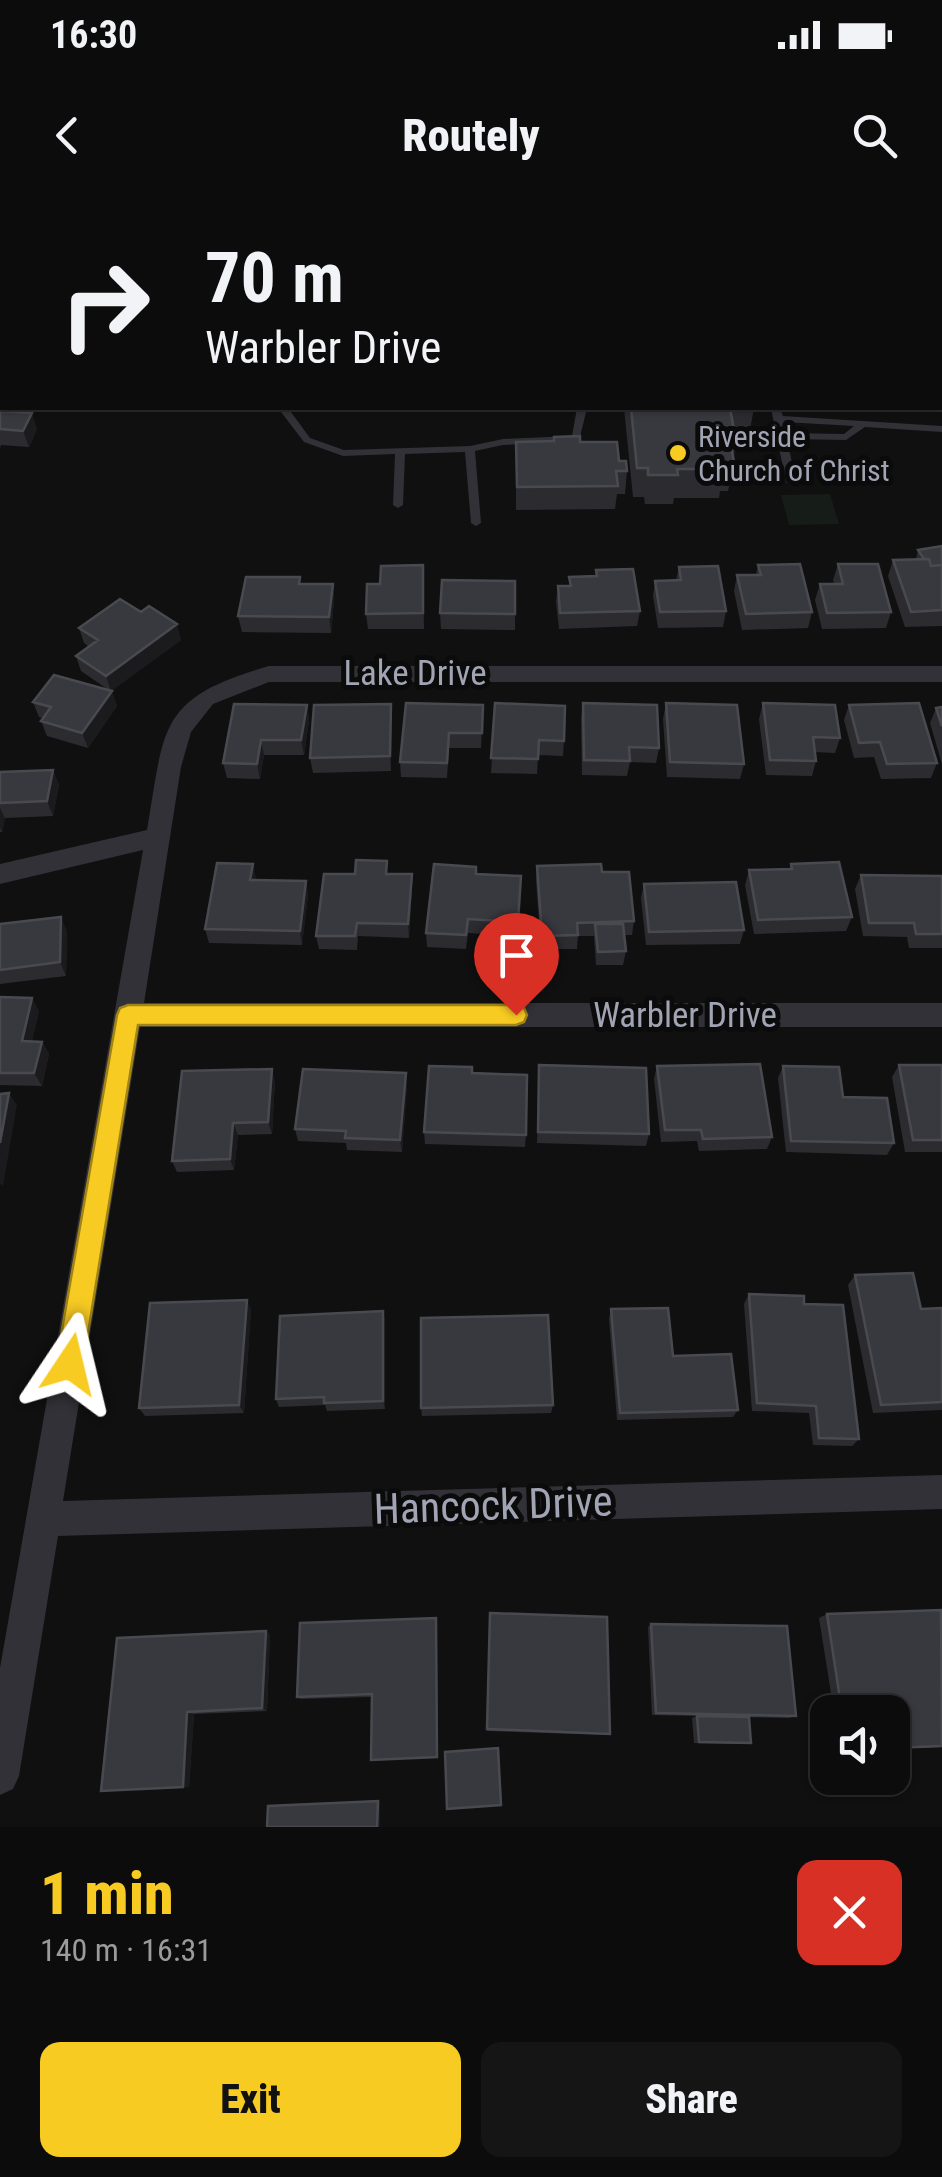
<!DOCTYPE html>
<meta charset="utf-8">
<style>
:root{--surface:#0c0c0d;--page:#151516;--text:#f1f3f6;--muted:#9a9b9d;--line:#2c2c2e;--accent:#f8cb22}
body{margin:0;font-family:"Roboto Condensed",sans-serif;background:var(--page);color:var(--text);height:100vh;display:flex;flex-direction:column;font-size:38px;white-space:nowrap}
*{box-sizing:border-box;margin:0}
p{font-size:32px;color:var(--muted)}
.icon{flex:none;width:55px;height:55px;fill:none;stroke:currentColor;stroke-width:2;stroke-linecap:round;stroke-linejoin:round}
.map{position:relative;height:1627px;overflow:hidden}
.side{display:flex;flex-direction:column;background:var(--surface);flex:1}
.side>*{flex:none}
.guide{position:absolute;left:0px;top:0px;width:942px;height:210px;box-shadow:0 2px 8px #0004,0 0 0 2px var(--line);background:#0c0c0d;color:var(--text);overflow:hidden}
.controls{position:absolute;left:810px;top:1495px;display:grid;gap:20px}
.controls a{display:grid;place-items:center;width:100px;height:100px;border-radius:20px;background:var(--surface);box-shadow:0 2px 8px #0004,0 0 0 2px var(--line);font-size:50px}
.pin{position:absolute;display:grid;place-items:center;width:85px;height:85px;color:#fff;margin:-102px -42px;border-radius:50% 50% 50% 0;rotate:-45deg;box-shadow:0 0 10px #0007}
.pin .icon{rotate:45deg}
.me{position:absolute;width:110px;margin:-55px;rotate:10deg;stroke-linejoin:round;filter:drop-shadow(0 0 8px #0008)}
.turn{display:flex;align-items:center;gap:35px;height:210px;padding:0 40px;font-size:45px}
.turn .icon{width:130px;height:130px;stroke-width:2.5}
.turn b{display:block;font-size:70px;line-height:85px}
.round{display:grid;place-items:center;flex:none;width:105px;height:105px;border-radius:20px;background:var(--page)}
.head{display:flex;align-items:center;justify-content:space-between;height:170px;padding:0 40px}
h1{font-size:60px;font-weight:800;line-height:75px;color:var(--accent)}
.action{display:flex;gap:20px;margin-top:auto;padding:20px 40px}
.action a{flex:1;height:115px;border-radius:20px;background:var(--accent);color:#111;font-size:40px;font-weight:800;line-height:115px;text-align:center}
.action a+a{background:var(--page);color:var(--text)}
.status{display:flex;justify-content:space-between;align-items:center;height:70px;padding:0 50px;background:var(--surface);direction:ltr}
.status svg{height:28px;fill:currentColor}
header{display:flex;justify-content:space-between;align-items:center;height:130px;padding:0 40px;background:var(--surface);font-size:45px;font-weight:800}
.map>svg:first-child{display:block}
.green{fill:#161c18}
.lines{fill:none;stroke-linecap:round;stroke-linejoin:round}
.lane{fill:#313137;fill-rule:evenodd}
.street{fill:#313137;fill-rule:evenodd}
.secondary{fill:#3f4047;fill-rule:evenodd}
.wall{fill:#2c2c30}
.shaded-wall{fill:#1b1b1e}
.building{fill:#38393e;stroke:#494a50;stroke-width:2.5}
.route{fill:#f8cb22;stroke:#a18416;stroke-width:2.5}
.poi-dot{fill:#f8cb22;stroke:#0b0b0c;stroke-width:4}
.labels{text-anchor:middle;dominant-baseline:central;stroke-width:10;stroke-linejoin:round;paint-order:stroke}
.far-poi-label{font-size:30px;fill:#a1a4b3;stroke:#0b0b0c;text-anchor:start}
.street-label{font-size:35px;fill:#a1a4b3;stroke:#0b0b0c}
.near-street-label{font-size:42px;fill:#a1a4b3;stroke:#0b0b0c}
</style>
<div class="status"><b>16:30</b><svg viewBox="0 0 49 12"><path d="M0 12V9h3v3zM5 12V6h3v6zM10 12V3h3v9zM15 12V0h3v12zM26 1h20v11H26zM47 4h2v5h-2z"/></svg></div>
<header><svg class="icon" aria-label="back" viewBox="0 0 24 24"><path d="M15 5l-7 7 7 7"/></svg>Routely<svg class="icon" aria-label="search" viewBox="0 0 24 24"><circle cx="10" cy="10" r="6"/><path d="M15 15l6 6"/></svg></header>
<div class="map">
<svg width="942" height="1627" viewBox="0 0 942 1627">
<rect width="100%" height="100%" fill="#101011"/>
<!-- green -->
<path class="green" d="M830,294L839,324L789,325L781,295Z"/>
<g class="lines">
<!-- lane -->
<path class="lane" d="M665,0H673L674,2H666Z
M278,208H288L310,238L344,250L470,246L503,239L572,236L577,208H587L579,241L503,245L475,251L481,323L476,326L471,323L465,252L405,254L403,305L398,308L393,305L395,254L343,256L304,242Z
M771,208H780L783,216L942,226V232L865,227L846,240L787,239L796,282L791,285L786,282ZM784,222L854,226L844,234L786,233Z"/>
<!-- street -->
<path class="street" d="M269,466H942V482H269L213,504L191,532L181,567L144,803H942V827H140L63,1301L942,1275V1309L58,1336L19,1576L13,1589L0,1595V1468L143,650L0,684V664L147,630C165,525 158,498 269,466Z"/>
<!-- secondary -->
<path class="secondary" d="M880,0H904L905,2H881Z
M940,134H942V156H940Z"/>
</g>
<!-- wall -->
<path class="wall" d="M0,7H2V154L0,160Z
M0,195L8,211L37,229L29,247L1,245L0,248Z
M624,208H754L749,235H735L734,262L728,291H720L719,298H674L673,304H645L644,297H633Z
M554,241L580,242L619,261L627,271L625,294H617L615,309L516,310V242Z
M942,346V426L905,427L888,376L893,360L916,359L918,350Z
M838,364L891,412L886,428L822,429L815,400L820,384H834L833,380Z
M423,365L424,429H368L366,414Z
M758,365L812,412L808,428L742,430L734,391L737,375H756Z
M679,367L726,411L723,427L658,428L653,396L655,381L676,380Z
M596,370L640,411L637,426L559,429L556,402L558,386H569V377L595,376Z
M515,381V430L441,429L440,413Z
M301,384H333L334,400L331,433L242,432L238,416Z
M79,428L181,440L111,491L117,506L88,548L47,536L41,521L43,518L39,517L33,502L110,491L81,471L76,456L89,447L84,443Z
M495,503L564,541L563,556L538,555L537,574L491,573Z
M583,503L659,548L656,563L630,562L627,576L582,575L581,518Z
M666,503L744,564L740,579L667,577L663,519Z
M763,503L840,538L835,553L815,552L816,561L812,576L766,575L759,519Z
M391,504V571L313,573L310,558Z
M307,505L309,521L304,555H264L260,579L227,578L223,563Z
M483,505L481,548H449L447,578L401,577L400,562Z
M849,505L937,563L931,578L881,579L874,557L854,558L844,520Z
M942,507V564L930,523L936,508Z
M53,570L59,585L53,616L5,618L2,632H0V572Z
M791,664L852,717L846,731L754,734L745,685L749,670L789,669Z
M537,666L602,672L634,721L632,735H624L626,751L623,765H596L594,736H578L577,749H541L536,680Z
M389,674L412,688L409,738L358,736L357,750L319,749L316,736Z
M476,674L521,676L517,736L468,733L466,749L427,747L426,733Z
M861,675L942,676V748H909L907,737L863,736L855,689Z
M256,678V680L306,681L308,695L302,745L209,743L205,729Z
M644,684L744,730L740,744L646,745L641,698Z
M0,724L67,731L66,776L0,784Z
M0,797L39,811L32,841L42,842L49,854L42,886L0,885Z
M539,865L649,934L646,946L537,943Z
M899,865H942V952H905L892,877Z
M657,866L772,937L767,949L699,951L697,941L661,942L654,879Z
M783,866L843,897L894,943L887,955L786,952L778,878Z
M472,873L526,935L525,947L425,944L424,932Z
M275,881L272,934L238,935L234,970L177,972L172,961Z
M407,886L402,952L347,950L346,943L298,941L295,929Z
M855,1075L921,1109L942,1108V1210L873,1213L848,1085Z
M749,1094L804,1104L859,1239L852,1246L813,1245L809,1213L752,1211L744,1104Z
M251,1109L244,1213L145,1216L139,1208Z
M611,1109L673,1156L738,1210L733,1217L617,1220L609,1119Z
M383,1111L385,1121V1209L327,1211L325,1205L279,1207L276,1199Z
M553,1205L551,1213L422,1216L421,1208Z
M490,1413L610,1534L607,1535L487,1531Z
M827,1414L942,1416V1547L892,1549V1512H834L819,1418Z
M436,1418L438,1558L371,1560L372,1497L301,1499L297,1497Z
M651,1424L796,1516L789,1518L652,1515L648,1427Z
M266,1431L270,1435L267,1511L194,1514L189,1587L101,1591Z
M697,1516L751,1543L745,1544L694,1543L692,1518Z"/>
<!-- shaded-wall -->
<path class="shaded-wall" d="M2,125V154L0,160V131Z
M2,195V208H6L8,211L0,227V199Z
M32,213L37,229L29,247L23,231Z
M333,384L334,400L331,433L329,417Z
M177,424L181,440L111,491L106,476Z
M112,491L117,506L88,548L82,533Z
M391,504L392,519L391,571L390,556Z
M307,505L309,521L304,555L301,540Z
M261,540L264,555L260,579L257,564Z
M53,570L59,585L53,616L47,601Z
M0,608L5,618L2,632L0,628Z
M253,664L256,678L253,694L250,680Z
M412,674V688L409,738L408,724Z
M306,681L308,695L302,745L300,731Z
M61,717L67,731L66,776L60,762Z
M32,798L39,811L29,854L22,841Z
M42,842L49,854L42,886L34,873Z
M272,869L275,881L272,934L268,922Z
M406,873L407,886L402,952L400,940Z
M9,893L17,905L3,986L0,983V943Z
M233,923L238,935L234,970L230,959Z
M247,1100L251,1109L244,1213L239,1205Z
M383,1111L385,1121V1209L383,1201Z
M266,1431L270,1435L267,1511L262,1508Z
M187,1512L194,1514L189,1587H183Z
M378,1601H380V1627H377Z"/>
<!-- building -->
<path class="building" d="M467,0H516V2H467Z
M704,0L816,1L817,2H705Z
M0,7H2V38L0,39Z
M2,50V94H0V51Z
M0,109H2V125L0,131Z
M631,208H730L736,241H730L734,262H723L724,269H677L678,275H648V268H637Z
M0,211L32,213L23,231L0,229Z
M580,236V242H617L619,261H626L627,271H616L618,286L517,287L516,242L554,241V237Z
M942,346V365L931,366L929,359H924L918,350Z
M929,359L931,366L942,365V410L911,412L893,360Z
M800,364L812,412L746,414L737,375H761L758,365Z
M838,364H878L891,412L827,413L820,384H843Z
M423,365V413L366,414L367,384H380L381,366Z
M718,366L726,411L660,412L655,381L681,380L679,367Z
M633,369L640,411L560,413L558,386H571L569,377L597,376L596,370Z
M246,377H300L299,384H333L329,417L238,416Z
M442,380L515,381V414L440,413Z
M120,399L141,412L149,406L177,424L106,476L76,456L98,440L79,428Z
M54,475L112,491L82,533L41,521L51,507L33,502Z
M406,503L483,505L482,533H449L447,563L400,562Z
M495,503L565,506L564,541L539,540L538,559L491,558Z
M583,503L657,505L659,548L629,547L630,561L584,560Z
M666,503L737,505L744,564L670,562Z
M763,503L835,505L840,538L813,537L816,561L770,560Z
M919,503L937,563L887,564L880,542L859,543L849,505Z
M234,504L307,505L301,540H261L257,564L223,563Z
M391,504L390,556L310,558L314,505Z
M942,507V526L936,508Z
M53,570L47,601L0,603V572Z
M356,660L387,661L386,674H412L408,724L357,723L355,736H316L324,674H355Z
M839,662L852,717L758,720L749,670L792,669L791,664Z
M217,663L253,664L250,680L306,681L300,731L205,729Z
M434,664L476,667V674L521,676L518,722L468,719L466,735L426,733Z
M601,664L602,672H629L634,721L577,723L578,735L542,736L537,666Z
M861,675L942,676V734H916L914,723H869Z
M736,682L744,730L649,732L644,684Z
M61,717L60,762L0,770V724Z
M595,724H623L626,751L598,752Z
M0,797L32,798L22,841L42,842L34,873H0Z
M760,864L772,937L703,939L701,930H665L657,866Z
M539,865L646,868L649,934L538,932Z
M899,865H942V940H913Z
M429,866L472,867V873L527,875L526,935L424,932Z
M783,866L839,867L843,897L887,898L894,943L791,941Z
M272,869L268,922L233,923L230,959L172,961L182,871Z
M303,869L406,873L400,940L345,938L346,931L295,929Z
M9,893L0,943V894Z
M913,1073L921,1109L942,1108V1202L881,1205L855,1075Z
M749,1094L804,1096V1104L843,1105L859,1239L819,1238L816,1206L757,1203Z
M247,1100L239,1205L139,1208L150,1103Z
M668,1108L673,1156L731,1154L738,1210L620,1213L611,1109Z
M383,1111V1201L324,1203V1197L276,1199L280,1116Z
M548,1115L553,1205L421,1208V1118Z
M941,1410L942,1546L892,1548V1512H842L827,1414Z
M490,1413L607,1417L610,1534L487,1529Z
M436,1418L437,1557L371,1560L372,1494L297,1497L300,1423Z
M651,1424L787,1426L796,1516L656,1513Z
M266,1431L262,1508L187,1512L183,1587L101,1591L117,1438Z
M697,1516L749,1517L751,1543L699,1542Z
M498,1548L501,1605L447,1609L445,1552Z
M378,1601L377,1627H267L268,1606Z"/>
<!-- route -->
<path class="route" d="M128,805H516L524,808L527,815L524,822L516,825H138L83,1164L79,1173L70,1177L60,1173L56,1164L117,815L120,808Z"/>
<!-- markers -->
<circle class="poi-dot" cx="678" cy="253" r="10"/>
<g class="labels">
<!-- far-poi labels -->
<g class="far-poi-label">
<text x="698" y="236">Riverside<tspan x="698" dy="34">Church of Christ</tspan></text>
</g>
<!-- street labels -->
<g class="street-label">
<text x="415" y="473">Lake Drive</text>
<text x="685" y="815">Warbler Drive</text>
</g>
<!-- near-street labels -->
<g class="near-street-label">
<text transform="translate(493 1305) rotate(-2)">Hancock Drive</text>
</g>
</g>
</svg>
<div class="controls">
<a><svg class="icon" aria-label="sound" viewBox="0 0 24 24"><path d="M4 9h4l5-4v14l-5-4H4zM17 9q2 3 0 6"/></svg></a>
</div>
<div class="pin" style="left:516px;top:815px;background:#d93025"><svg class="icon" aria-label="arrive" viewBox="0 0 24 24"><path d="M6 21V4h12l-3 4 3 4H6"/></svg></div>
<svg class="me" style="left:70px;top:1164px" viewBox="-20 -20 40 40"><path d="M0-17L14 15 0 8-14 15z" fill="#f8cb22" stroke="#fff" stroke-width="4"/></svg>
<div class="guide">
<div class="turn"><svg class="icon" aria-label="right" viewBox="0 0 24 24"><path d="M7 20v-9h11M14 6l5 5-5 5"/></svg><div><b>70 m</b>Warbler Drive</div></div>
</div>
</div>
<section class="side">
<div class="head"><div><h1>1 min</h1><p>140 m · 16:31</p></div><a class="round" style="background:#d93025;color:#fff"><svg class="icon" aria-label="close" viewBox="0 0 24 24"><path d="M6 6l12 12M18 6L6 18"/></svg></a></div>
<div class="action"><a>Exit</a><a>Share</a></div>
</section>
